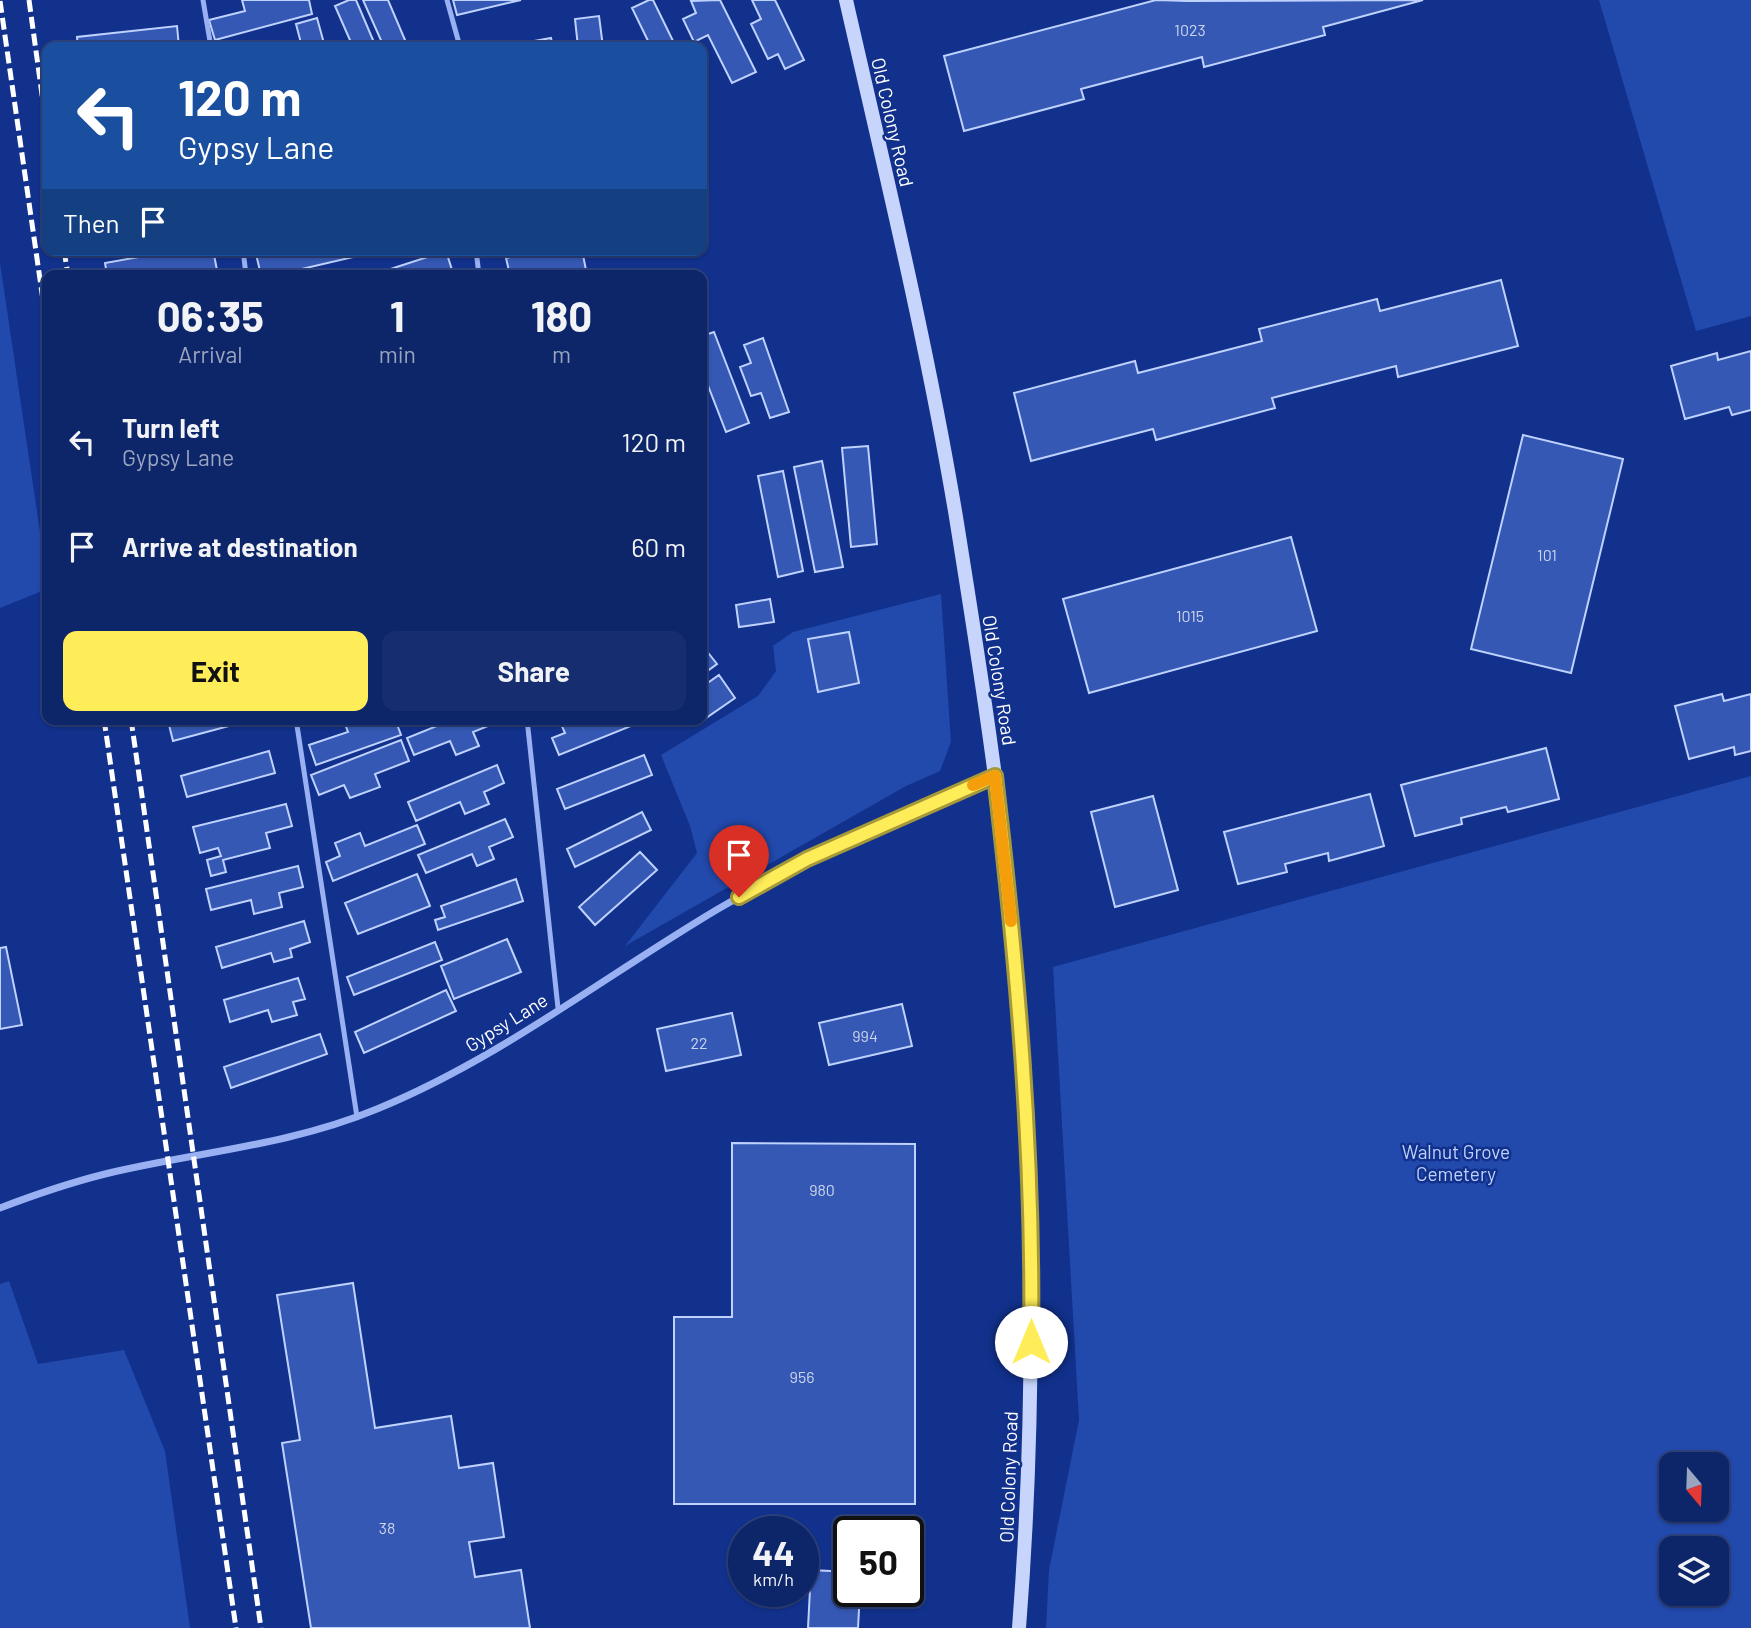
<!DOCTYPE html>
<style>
:root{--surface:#0d2569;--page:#162d6f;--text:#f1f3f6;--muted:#9aa5c0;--line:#2d427d;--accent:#ffec59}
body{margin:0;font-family:Barlow,sans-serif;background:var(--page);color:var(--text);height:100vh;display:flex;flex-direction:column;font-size:26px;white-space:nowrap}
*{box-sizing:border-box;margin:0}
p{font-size:23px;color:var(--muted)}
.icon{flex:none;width:38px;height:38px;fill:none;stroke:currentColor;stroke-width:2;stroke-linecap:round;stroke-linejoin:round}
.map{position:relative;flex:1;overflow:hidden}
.drawer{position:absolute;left:42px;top:270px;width:665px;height:455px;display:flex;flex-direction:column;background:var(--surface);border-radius:14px;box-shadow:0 2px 5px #0004,0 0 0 2px var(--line)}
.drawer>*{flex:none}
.top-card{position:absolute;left:42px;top:42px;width:665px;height:214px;border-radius:14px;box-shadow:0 2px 5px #0004,0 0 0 2px var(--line);background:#1a4fa0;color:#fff;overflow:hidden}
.needle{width:46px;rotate:161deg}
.tools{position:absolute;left:1659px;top:1452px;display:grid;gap:14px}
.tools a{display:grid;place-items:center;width:70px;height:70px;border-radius:14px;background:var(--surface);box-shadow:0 2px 5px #0004,0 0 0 2px var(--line);font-size:35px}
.speed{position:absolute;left:728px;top:1516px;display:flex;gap:14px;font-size:35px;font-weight:700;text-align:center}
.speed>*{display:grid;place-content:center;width:91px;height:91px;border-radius:50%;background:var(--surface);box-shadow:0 2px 5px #0004,0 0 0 2px var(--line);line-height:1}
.speed small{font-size:18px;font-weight:400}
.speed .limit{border:4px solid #111;border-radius:10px;background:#fff;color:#111}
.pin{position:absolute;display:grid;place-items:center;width:60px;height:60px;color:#fff;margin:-72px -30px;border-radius:50% 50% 50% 0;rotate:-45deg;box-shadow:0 0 7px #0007}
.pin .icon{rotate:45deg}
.me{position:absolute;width:77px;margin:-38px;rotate:0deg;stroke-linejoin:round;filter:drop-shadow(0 0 5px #0008)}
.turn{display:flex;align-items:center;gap:24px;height:147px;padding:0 21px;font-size:32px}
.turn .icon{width:91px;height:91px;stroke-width:2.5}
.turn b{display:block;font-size:49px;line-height:60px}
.then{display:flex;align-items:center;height:66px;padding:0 21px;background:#0003;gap:14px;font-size:26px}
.eta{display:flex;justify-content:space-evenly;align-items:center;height:119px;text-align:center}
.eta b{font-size:42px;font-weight:700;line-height:49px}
.primary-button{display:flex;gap:14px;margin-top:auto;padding:14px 21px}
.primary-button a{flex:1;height:80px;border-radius:14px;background:var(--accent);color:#111;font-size:28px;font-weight:700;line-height:80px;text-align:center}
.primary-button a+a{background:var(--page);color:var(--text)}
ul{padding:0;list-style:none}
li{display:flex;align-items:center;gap:21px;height:105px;padding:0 21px}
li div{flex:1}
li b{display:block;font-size:26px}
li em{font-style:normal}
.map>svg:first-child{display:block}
.green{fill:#2249ac;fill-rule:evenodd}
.building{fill:#3458b4;stroke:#bfd1fd;stroke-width:2}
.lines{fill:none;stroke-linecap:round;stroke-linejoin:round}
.lane{stroke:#99b1f2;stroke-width:5}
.street{stroke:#99b1f2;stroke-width:7}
.secondary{stroke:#c7d5fc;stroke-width:14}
.rail{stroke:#fff;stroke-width:5;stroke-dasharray:12 5;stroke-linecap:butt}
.route-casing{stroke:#a6993a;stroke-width:18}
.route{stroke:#ffec59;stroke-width:12}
.slow{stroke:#f59e0b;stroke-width:12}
.labels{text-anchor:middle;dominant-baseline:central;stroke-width:5;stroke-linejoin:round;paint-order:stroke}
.number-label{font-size:16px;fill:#ccd5ec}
.street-label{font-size:19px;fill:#fff;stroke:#11318c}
.park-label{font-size:19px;fill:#bfd1fd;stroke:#11318c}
</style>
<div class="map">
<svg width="1751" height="1628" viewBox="0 0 1751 1628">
<rect width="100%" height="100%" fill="#11318c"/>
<!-- green -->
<path class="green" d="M1599,0H1751V316L1696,331Z
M0,263L47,579V589L0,608Z
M941,594L951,742L940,771L906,786L625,946L697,853L690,826L661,755L758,696L776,671L773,646L793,632Z
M1751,776V1628H1046L1049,1570L1079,1420L1053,967ZM1671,1465H1717V1510H1671ZM1671,1549H1717V1594H1671Z
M9,1281L38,1364L124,1350L165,1451L190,1628H0V1284Z"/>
<!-- building -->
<path class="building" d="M242,0H309L312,14L215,40L209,20L245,11Z
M349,0H356L376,47H353L335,6Z
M363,0H388L408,47H384Z
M453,0H521L457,15Z
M649,0H653L676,47H651L632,8Z
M720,0L756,72L732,83L708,35L694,42L683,19L696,13L691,1Z
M752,0H775L804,60L785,69L778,54L768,59L751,24L761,19Z
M1156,0L1187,1L1423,0L1323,27L1325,35L1204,67L1202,57L1081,89L1084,99L964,131L944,56Z
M599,16L603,47H578L575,19Z
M317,18L325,47H302L296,24Z
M177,26L179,47H78L77,37Z
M551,38L553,47H501Z
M255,42H280V47H255Z
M178,250H213L217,270L191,275H107L105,263Z
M255,250H365L366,254L276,275H261Z
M542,250H582L587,275H510L506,258Z
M446,251L453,273L372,275Z
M1501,280L1518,346L1398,377L1396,366L1272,398L1275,408L1156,440L1153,429L1031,461L1014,393L1135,361L1138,373L1262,341L1259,329L1377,299L1380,311Z
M714,332L749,423L726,432L702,370V336Z
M763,338L789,412L770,418L761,393L751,396L740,367L751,363L744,345Z
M1751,351V410L1732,415L1729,407L1685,419L1671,366L1717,353L1718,360Z
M1523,435L1623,459L1571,673L1471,649Z
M868,446L877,544L851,547L842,448Z
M822,461L843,567L815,572L794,467Z
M783,471L803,571L778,577L758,476Z
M1291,537L1317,631L1089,693L1063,599Z
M770,599L774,622L739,627L736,605Z
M849,632L859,683L818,692L808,639Z
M702,645L717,664L702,675Z
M719,675L735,698L706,718L702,712V687Z
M1722,694L1724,701L1751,694V751L1735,755L1734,747L1689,759L1675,706Z
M176,719H255L173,741L168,721Z
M343,719H395L401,735L316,765L309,745L348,732Z
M454,719H491L493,724L473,732L479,746L456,755L450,741L414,755L407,738Z
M566,719H640L641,722L559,755L552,738L565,733L560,722Z
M401,740L409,761L375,774L380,787L350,798L344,785L319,795L311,775Z
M1546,748L1559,799L1508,812L1506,807L1461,818L1462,824L1415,836L1401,785Z
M269,751L275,773L187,797L181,776Z
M644,755L652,775L565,809L557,789Z
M497,765L504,783L484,792L489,804L465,814L460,802L416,821L408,802Z
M1370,794L1384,846L1329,861L1328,853L1285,864L1287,872L1238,884L1224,832Z
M1153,796L1178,890L1115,907L1091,812Z
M286,804L292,826L266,833L270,848L223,860L226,872L211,876L207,860L221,856L218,848L200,853L193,827Z
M642,812L651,830L575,867L567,849Z
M505,819L513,837L489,847L494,859L477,866L472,854L426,873L418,855Z
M417,825L425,844L333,881L326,862L340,856L335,843L360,833L365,846Z
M640,852L657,870L595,925L579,907Z
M298,866L303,887L279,893L282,907L254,914L251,900L211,910L206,889Z
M417,874L430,906L358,934L345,903Z
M516,879L523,901L438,930L435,920L445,917L441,906Z
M304,921L310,942L290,949L292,957L274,962L271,953L222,968L216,947Z
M507,939L521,972L454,999L441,966Z
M435,942L442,960L354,995L347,977Z
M6,947L22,1025L0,1029V948Z
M298,978L305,999L293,1002L297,1015L272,1022L268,1010L230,1022L224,1000Z
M446,990L456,1011L364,1053L355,1032Z
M902,1004L912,1046L829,1065L819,1023Z
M732,1013L741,1055L666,1071L657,1029Z
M320,1034L327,1054L231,1088L224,1067Z
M732,1143L915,1144V1504H674V1317H732Z
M353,1283L375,1428L451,1416L459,1468L493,1463L504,1537L469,1542L475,1577L521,1570L530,1628H311L282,1443L300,1440L277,1295Z
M811,1570L849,1572V1591H860L858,1628H808Z"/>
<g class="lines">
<!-- lane -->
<path class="lane" d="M203,0L211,47
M447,0L460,47
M243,250L246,275
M476,250L479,275
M296,719L357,1117
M527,719L558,1008"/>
<!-- street -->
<path class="street" d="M0,1208C34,1195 69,1183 105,1174C196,1152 288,1146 377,1109C499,1059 605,976 718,909C807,857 900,816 995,776"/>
<!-- secondary -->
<path class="secondary" d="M846,0C885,171 927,343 956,517C976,642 996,768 1009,894C1033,1137 1038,1384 1019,1628"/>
<!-- rail -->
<path class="rail" d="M29,0L47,131
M0,1L47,328
M64,250L68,275
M104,719L236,1628
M131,719L261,1628"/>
</g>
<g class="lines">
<!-- route casing -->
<g class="route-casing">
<path id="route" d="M739,897L807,859L995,776C1017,962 1034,1153 1031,1342"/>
</g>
<!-- route -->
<use href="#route" class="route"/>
<!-- slow -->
<path class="slow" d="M973,785L995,776L1011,921"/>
</g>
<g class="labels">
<!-- number labels -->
<g class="number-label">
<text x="1190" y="29">1023</text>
<text x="1547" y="554">101</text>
<text x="1190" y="615">1015</text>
<text x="865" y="1035">994</text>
<text x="699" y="1042">22</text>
<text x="822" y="1189">980</text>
<text x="802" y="1376">956</text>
<text x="387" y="1527">38</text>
</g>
<!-- street labels -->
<g class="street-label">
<text transform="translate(893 122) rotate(77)">Old Colony Road</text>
<text transform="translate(1000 680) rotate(81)">Old Colony Road</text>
<text transform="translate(506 1022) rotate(-32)">Gypsy Lane</text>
<text transform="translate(1008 1477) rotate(-88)">Old Colony Road</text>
</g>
<!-- park labels -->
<g class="park-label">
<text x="1456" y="1151">Walnut Grove<tspan x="1456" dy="22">Cemetery</tspan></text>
</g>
</g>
</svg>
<div class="tools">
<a><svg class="needle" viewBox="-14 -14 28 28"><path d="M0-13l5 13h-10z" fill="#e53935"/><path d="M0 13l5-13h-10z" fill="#9aa5c0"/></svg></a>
<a><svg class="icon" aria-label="layers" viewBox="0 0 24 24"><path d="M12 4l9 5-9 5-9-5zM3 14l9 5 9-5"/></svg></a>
</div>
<div class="speed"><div>44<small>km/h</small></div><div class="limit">50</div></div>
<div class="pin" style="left:739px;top:897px;background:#d93025"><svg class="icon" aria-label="arrive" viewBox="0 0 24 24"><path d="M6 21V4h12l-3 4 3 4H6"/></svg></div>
<svg class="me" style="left:1031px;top:1342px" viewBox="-20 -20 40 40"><circle r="19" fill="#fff"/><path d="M0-13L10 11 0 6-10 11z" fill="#ffec59"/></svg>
<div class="top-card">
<div class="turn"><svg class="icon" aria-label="left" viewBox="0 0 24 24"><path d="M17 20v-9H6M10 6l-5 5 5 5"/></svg><div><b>120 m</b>Gypsy Lane</div></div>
<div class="then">Then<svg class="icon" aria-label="arrive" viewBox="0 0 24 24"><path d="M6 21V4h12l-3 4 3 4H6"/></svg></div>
</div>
<section class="drawer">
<div class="eta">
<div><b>06:35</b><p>Arrival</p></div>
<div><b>1</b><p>min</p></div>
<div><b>180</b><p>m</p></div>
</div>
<ul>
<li><svg class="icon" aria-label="left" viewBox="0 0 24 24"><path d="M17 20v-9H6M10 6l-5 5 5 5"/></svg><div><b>Turn left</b><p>Gypsy Lane</p></div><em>120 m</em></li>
<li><svg class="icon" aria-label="arrive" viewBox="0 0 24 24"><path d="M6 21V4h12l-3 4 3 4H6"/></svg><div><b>Arrive at destination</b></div><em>60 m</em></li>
</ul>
<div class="primary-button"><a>Exit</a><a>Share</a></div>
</section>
</div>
